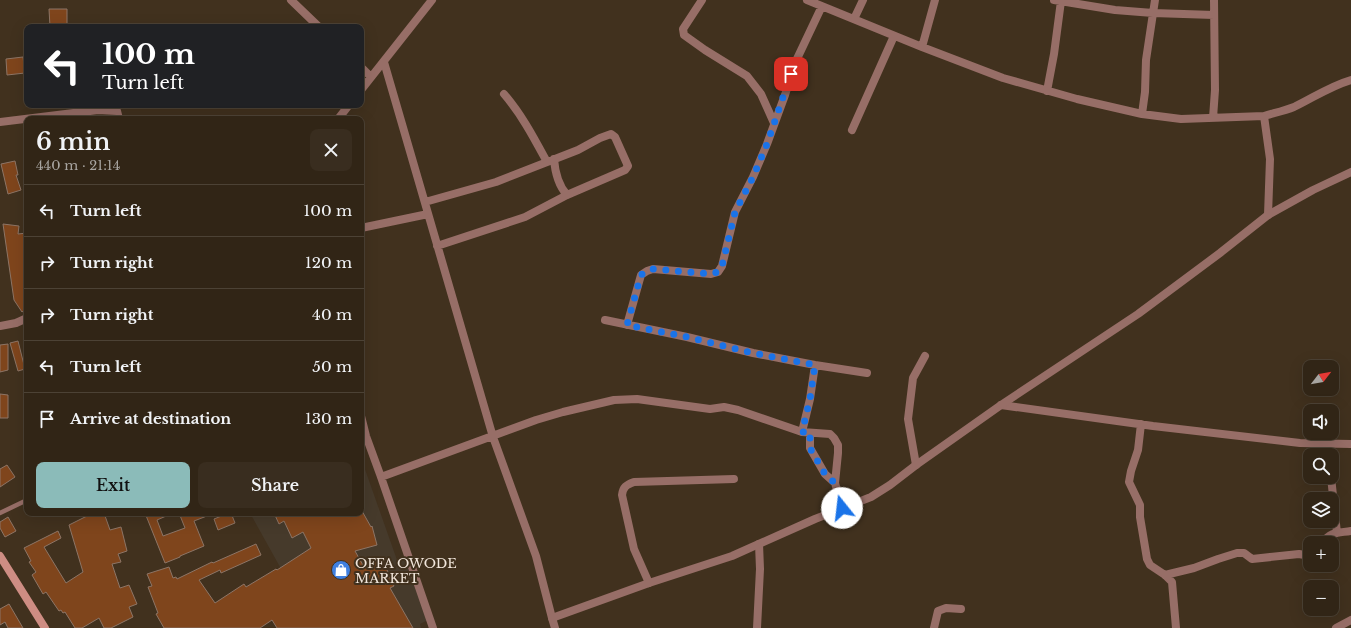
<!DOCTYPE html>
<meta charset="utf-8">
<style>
:root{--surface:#312516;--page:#392d1f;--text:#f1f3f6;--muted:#a8a5a1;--line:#4c4235;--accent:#8bbbb9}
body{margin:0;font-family:"Libre Baskerville",serif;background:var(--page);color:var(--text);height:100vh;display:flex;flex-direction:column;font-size:15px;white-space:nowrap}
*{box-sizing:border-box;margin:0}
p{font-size:13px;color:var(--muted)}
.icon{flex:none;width:22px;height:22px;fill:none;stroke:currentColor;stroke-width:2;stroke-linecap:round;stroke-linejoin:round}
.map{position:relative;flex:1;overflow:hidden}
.drawer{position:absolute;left:24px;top:116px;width:340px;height:400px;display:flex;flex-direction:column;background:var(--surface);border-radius:8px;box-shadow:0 4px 16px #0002,0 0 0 1px var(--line)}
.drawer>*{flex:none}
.guide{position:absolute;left:24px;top:24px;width:340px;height:84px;border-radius:8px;box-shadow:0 4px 16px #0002,0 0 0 1px var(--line);background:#202124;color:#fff;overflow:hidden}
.needle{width:26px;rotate:59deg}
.tools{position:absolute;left:1303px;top:360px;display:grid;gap:8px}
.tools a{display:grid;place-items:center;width:36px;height:36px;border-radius:8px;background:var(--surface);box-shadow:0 4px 16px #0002,0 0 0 1px var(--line);font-size:20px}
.pin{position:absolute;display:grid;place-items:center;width:34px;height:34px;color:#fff;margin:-17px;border-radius:8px;box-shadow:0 2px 6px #0006}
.me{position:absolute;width:44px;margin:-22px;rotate:344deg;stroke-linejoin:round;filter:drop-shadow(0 0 3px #0008)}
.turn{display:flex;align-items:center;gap:14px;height:84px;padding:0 12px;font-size:18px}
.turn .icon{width:52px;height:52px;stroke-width:2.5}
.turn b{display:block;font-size:28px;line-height:34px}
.round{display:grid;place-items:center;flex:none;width:42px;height:42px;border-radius:8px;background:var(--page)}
.headline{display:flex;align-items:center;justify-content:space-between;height:68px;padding:0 12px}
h1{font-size:24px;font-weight:600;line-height:30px}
.cta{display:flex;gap:8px;margin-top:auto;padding:8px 12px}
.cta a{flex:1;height:46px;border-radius:8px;background:var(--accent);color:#111;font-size:16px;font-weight:600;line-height:46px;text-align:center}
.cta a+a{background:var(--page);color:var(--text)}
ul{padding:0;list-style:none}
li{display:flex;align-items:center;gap:12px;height:52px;padding:0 12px;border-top:1px solid var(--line)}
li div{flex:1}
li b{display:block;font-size:15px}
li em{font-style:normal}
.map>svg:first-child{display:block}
.commercial{fill:#463a2b}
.building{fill:#7f451c;stroke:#8d7566}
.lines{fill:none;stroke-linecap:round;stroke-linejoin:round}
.service{stroke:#976e67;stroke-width:4.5}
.minor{stroke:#976e67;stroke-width:8}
.tertiary{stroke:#976e67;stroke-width:8}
.secondary{stroke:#ce8d83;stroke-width:8}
.route{stroke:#1a73e8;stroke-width:7;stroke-dasharray:0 12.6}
.labels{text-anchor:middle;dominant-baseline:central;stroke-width:4;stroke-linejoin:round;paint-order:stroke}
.poi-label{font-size:13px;fill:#f1e6db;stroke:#41311e;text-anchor:start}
</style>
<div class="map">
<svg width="1351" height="628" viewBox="0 0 1351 628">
<rect width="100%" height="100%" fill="#41311e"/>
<!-- commercial -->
<path class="commercial" d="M361,458L397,560L403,557L424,602L430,619L420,624L421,628H314L250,513H361Z"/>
<!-- building -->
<path class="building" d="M49,9H67V27H50Z
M23,57L25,73L7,75L6,59Z
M15,161L18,175H16L21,190L8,194L1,164Z
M3,224L19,226L18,234L27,233V308L22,312L14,300Z
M18,341L25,369L18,371L10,343Z
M8,344V370L0,372V345Z
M0,394L8,395V418H0Z
M7,465L15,477L0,487V469Z
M361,511H362L371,527L372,526L377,545L355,551L364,567L381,558L388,572L387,573L394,586L390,588L413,628H277L272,620L260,628H164L156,614L158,613L148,587L152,586L147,574L169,567L173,578L176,577L177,579L212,562L213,563L256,544L261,555L221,573L220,570L199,580L215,603L244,584L246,587L276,569L277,570L311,548L303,532L292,538L284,521L279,524L274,513H361Z
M86,513H104L110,530L121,527L127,551L118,554L121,562L112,564L120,588L129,585L137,604L129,607L133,617L111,628H104L99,618L82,628H75L65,612L63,613L61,610L59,611L46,592L43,594L32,575L36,572L29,562L31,561L24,548L58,531L61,538L44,547L66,583L83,572L69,525L87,516Z
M145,513H173L157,520L163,536L185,528L179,513H211L212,514L194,521L204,546L180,556V557L165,563Z
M229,513H231L235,523L218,530L214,519Z
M8,517L16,531L5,537L0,528V522Z
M9,604L23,628H8L5,622L0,625V609Z"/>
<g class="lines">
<!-- service -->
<path class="service" d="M0,513L25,501"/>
<!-- minor -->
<path class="minor" d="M291,0L319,27
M702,0L683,29L684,35L705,50L747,76L761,94L774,123
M807,0L922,47L1003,78L1077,99L1142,114L1181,119L1264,116L1270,159L1268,215
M1054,0L1115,10L1153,13L1214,15
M854,19L863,0
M922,47L935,0
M384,62L493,437L536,556L552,618
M361,67L371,77
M361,90L432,0
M1047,91L1054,54L1061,1
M504,94C522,115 534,138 547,162
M1142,114L1145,92L1146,60L1155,0
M1264,116C1274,113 1284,111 1294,107C1313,98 1330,86 1351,80
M1213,118L1215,90L1214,0
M338,119L349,105
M0,122L98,110L117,111L119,119
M852,130L894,36
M554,159C555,172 558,185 567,195
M425,202L496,182L578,150L600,138L611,134L615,137L628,166L625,170L567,195L525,217L437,246
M361,228L428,214
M605,320L687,337L753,353L815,365L867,373
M627,325L641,275L647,271L653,269L711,274L718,272L722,266L735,212L753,177L767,144L785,95L795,63L822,6
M0,326L16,323L27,318
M1001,405L1153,426L1300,443L1351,444
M361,416L366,436L381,477L433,628
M1141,424L1138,450L1131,471L1129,482L1140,505V517L1147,559L1150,565L1165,575L1172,582L1176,628
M802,432L810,399L815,365
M810,433V448L825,474L835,483L842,508
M1330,444V455
M916,465L908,419L913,378L925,356
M381,477L536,420L563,412L614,400L637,399L710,409L724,407L738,410L802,432L830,434L834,438L838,445V453L835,483
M1331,477L1337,533
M1323,543C1330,531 1339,533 1351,531
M1165,575L1194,568L1218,559L1237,553H1244L1252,559L1299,554L1310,556
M649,583L634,549L622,495C623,487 626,485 634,482L734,479
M757,628L760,569L759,544
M934,628L938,611L946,608L961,609
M1336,628L1351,620"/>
<!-- tertiary -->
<path class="tertiary" d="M555,628L552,618L649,583L732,556L815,519L871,497L890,485L916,465L1001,405L1138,314L1220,253L1268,215L1313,190L1351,172"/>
<!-- secondary -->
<path class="secondary" d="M0,556L45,628"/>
</g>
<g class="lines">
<!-- route -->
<path class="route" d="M791,74L767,144L753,177L735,212L722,266L718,272L711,274L653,269L647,271L641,275L627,325L687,337L753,353L815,365L810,399L802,432H810V448L825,474L835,483L842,508"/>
</g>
<!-- icons -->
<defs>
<g id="shop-disc" transform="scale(1)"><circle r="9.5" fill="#3f7fe0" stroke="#41311e"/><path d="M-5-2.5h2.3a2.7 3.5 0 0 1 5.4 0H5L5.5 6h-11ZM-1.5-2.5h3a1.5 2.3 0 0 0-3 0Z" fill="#fff"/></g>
</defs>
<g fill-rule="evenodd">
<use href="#shop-disc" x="341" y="570"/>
</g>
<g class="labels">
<!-- poi labels -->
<g class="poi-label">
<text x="355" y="563">OFFA OWODE<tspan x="355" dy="15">MARKET</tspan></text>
</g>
</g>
</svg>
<div class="tools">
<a><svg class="needle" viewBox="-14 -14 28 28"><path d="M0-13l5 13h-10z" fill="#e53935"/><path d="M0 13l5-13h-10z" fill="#a8a5a1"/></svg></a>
<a><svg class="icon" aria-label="sound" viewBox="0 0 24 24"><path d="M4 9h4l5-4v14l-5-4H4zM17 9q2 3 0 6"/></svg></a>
<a><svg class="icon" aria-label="search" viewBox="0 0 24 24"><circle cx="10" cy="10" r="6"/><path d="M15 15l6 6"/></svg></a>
<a><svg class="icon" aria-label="layers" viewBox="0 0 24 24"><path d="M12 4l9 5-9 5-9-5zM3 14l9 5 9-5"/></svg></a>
<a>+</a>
<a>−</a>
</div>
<div class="pin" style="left:791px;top:74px;background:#d93025"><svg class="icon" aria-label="arrive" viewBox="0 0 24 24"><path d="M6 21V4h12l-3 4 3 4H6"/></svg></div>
<svg class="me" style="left:842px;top:508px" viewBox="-20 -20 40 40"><circle r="19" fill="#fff"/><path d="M0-13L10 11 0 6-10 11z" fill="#1a73e8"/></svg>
<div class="guide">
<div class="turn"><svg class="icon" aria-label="left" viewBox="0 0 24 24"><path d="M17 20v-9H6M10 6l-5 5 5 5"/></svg><div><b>100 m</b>Turn left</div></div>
</div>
<section class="drawer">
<div class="headline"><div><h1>6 min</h1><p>440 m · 21:14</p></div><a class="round"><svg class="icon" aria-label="close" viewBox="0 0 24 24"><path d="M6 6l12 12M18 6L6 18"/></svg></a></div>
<ul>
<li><svg class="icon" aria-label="left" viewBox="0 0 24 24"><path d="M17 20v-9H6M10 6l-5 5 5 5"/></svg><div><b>Turn left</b></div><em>100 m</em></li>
<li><svg class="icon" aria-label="right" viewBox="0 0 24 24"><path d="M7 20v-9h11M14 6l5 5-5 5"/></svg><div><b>Turn right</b></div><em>120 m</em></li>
<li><svg class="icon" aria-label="right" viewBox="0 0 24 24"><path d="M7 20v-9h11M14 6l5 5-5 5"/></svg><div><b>Turn right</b></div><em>40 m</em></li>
<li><svg class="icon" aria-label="left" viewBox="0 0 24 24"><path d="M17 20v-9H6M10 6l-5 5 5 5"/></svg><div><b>Turn left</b></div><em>50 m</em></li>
<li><svg class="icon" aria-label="arrive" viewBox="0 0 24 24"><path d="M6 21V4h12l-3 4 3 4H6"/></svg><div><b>Arrive at destination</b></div><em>130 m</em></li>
</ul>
<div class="cta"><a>Exit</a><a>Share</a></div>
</section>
</div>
